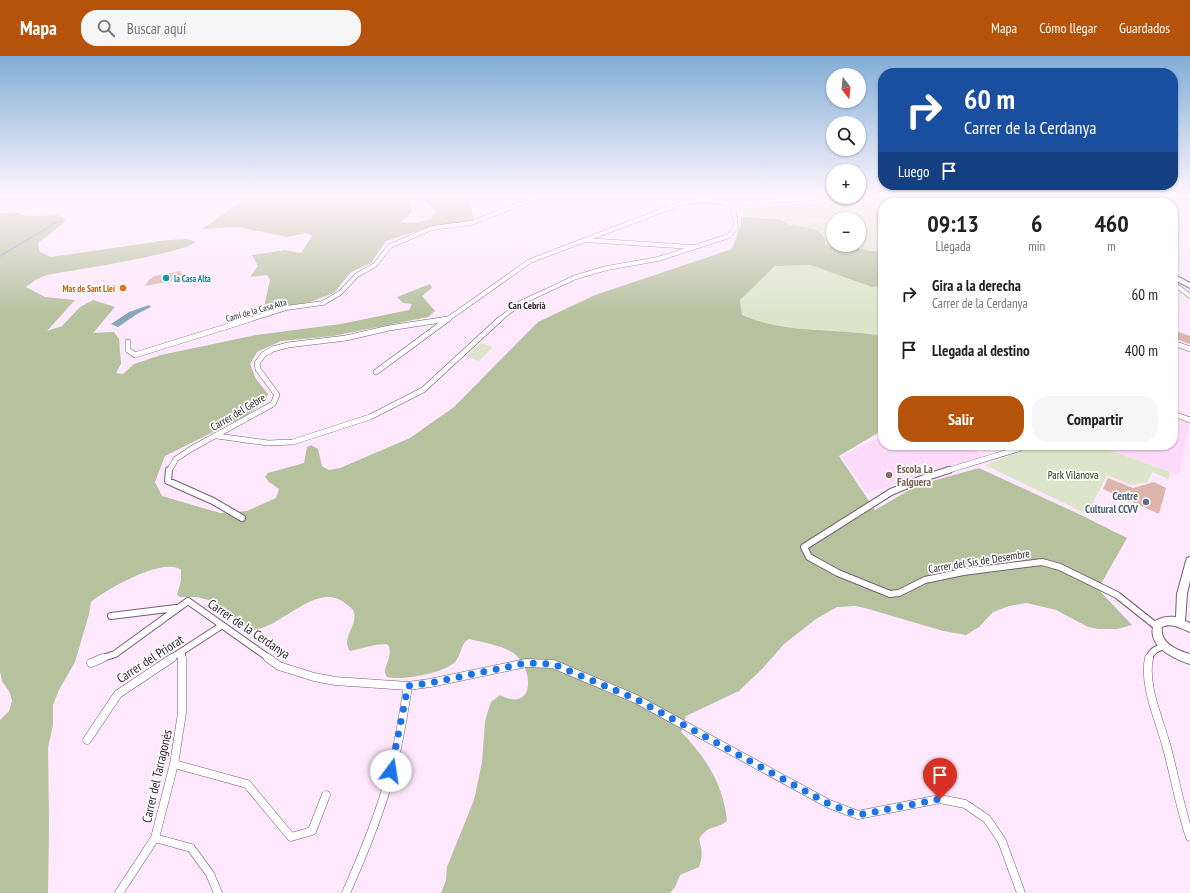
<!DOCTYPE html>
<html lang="es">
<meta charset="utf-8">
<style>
:root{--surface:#fff;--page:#f6f6f6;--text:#202124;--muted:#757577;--accent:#b45309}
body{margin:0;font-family:"PT Sans Narrow",sans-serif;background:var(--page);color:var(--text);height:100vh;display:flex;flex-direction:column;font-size:15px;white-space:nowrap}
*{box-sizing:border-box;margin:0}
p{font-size:13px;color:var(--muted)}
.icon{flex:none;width:22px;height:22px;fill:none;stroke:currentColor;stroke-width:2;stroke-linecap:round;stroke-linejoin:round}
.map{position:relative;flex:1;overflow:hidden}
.side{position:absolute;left:878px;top:142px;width:300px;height:252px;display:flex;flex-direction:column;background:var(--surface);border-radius:16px;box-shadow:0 1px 3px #0004}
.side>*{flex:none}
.banner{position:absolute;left:878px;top:12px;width:300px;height:122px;border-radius:16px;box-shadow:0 1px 3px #0004;background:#1a4fa0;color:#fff;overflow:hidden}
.needle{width:26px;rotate:164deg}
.tools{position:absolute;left:826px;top:12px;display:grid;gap:8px}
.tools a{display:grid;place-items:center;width:40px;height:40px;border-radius:50%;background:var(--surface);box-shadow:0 1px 3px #0004;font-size:20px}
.pin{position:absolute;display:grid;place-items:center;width:34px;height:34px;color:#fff;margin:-41px -17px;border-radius:50% 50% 50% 0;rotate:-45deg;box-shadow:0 0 4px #0007}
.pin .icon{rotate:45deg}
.me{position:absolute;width:44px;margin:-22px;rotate:14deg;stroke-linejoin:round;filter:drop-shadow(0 0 3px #0008)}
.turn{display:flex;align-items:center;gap:14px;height:84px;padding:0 20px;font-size:18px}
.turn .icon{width:52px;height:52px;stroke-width:2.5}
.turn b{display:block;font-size:28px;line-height:34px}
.then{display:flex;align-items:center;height:38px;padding:0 20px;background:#0003;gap:8px;font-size:15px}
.eta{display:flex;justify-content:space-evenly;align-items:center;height:68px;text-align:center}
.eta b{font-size:24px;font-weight:800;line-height:28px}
.primary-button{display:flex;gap:8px;margin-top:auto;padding:8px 20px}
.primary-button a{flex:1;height:46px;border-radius:16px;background:var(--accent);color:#fff;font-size:16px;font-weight:800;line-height:46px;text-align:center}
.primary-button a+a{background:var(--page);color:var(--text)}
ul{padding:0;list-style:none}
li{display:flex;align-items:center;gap:12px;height:56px;padding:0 20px}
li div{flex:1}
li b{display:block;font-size:15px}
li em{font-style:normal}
header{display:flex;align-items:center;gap:24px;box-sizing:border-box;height:56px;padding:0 20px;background:var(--accent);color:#fff}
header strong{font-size:19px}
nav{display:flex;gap:22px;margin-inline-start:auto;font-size:14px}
.search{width:280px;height:36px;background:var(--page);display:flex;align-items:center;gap:10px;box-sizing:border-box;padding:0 14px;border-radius:16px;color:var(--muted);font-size:15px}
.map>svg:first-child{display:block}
.built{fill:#fcdafa}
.green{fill:#dce5ca}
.forest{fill:#b6c19e}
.water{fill:#84a6bc}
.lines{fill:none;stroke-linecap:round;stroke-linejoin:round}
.stream{stroke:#84a6bc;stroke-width:1.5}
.building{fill:#ddb4a9}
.street-far3-casing{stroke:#765e75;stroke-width:5}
.street-far2-casing{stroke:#765e75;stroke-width:6}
.street-far1-casing{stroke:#765e75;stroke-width:8}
.street-casing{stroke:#765e75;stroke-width:9}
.secondary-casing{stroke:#765e75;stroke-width:2}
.street-far3{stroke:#fff;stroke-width:4}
.street-far2{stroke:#fff;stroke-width:5}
.street-far1{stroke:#fff;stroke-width:6}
.street{stroke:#fff;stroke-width:8}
.secondary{fill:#fff;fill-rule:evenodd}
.route{stroke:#1a73e8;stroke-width:7;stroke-dasharray:0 12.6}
.culture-dot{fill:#0f9aa8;stroke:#fdfdfd;stroke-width:1.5}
.food-dot{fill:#e8710a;stroke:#fdfdfd;stroke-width:1.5}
.education-dot{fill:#8d6e63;stroke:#fdfdfd;stroke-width:1.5}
.service-dot{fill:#5c6f8a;stroke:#fdfdfd;stroke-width:1.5}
.labels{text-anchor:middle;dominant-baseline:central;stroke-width:3.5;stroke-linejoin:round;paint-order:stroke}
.far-culture-label{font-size:9px;font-weight:bold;fill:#0d838f;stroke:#fdfdfd;text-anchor:start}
.far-food-label{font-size:9px;font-weight:bold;fill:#c56008;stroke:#fdfdfd;text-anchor:end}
.far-street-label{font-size:9px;fill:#302630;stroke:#fdfdfd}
.far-neighbourhood-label{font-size:10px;font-weight:bold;fill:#382438;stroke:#fdfdfd}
.street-label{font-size:11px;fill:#302630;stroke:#fdfdfd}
.education-label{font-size:11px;font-weight:bold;fill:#785e54;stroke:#fdfdfd;text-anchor:start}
.park-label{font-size:11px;fill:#2a340b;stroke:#fdfdfd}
.service-label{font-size:11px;font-weight:bold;fill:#4e5e75;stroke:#fdfdfd;text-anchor:end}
.near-street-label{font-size:13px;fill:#302630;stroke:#fdfdfd}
</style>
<header>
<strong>Mapa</strong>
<div class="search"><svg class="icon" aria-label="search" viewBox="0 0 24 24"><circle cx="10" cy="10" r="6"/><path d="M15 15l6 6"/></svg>Buscar aquí</div>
<nav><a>Mapa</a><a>Cómo llegar</a><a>Guardados</a></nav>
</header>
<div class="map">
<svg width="1190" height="837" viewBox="0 0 1190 837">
<rect width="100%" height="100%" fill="#fee8fd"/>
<!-- built -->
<path class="built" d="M1173,362L1190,369L1179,419L1110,394L1109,389H1173Z
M883,379V389H971L983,401L867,437L841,401Z"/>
<!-- green -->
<path class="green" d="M883,141H1017L1024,147H883V167L859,166V163H833V165L781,162L833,167V189H859V168H883V196L858,192L831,191L825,189C825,186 825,182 823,180C815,165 789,175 780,162L743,160L741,152Z
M810,209L872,231L883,230V280C834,271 790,279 742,259L740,244L775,210Z
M481,287L493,291L479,305L466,300Z
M1031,389H1109V394L1170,416L1169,423L1152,416L1148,426L1132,429L1107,419L1087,458L985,409L1021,395Z"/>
<!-- forest -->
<path class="forest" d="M247,141H412L410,144L412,156L401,166L416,167L430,163L436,156L426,146L413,141H468L474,163L460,168L427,172L386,185L371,207L351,216L334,237L310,246L279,251L263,255L270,224L267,219L250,221L258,210L252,199L285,194L301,197L312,180L306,177L287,181L238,171L202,173Z
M13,156L27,160L61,159L65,163V166L38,187L40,196L51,201L168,184C176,184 188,181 195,186C186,197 69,215 47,219L37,223L26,231L45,241L75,244L47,275L62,270L80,251L93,244L115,251L93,277L114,276L119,283L121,308L116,317L123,318L134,308L161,299L256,279L341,268L409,254L412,248L403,247L397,241L430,228L432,232L422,240L435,255L428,261L333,280L281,285L257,296L250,308L256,323L268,338L264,347L247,359L165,400L155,426L162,440L220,457L247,455L276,442L279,433L269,426L265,421L268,417L304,407L307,391L311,389L318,393L322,410L329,414L340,412L410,382L454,351L538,266L595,239L732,193L741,168V161L780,163C789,174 816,167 823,180C825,182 825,186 825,189C836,193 847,191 857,192C866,193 874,196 883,196V230L872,231L810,209L775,210L740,244L742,259C790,279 834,271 883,280V374L839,400L875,454L918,429L979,412L1083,460L1127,482L1098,533L1132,569L1117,573H1098L1088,571L1056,554L1027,547L1009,550L993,556L979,571L966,579L943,575L865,552L855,550L837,551L816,563L784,588L763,612L739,635L686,660L681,676C706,701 724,730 727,765C714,775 710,767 699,783C702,793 703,801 699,811L680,819L675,831L670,837H441L446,824L447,811L474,744L482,706L485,666L488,655L491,646L500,639C533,657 535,617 516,599C504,589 484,587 469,583C460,588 462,598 455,606C444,617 402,625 387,621C382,614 388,609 389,601C390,598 390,594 389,590L386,588L375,589L350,595C340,581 360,568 353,554C351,552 348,549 346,548C318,523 281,573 252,574L208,544L197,541H180L177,539L181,524V514C164,500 105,534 91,546L89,558L75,606L59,634L53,649V669L48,692L49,769L48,837H0V664L9,655L12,645L10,637L2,625L0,615V157Z"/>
<!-- water -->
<path class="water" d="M149,249L151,251L137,258L118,271L111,268L129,256Z"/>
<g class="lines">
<!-- stream -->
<path class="stream" d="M1185,141L1190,143
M0,200L57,166"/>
</g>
<!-- building -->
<path class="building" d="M181,215V223L145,230L149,224L154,220Z
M1173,274L1190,280V288L1173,282Z
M1108,422L1133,432L1154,426L1166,432L1159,458L1103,433Z"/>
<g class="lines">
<!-- street-far3 casing -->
<g class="street-far3-casing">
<path id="street-far3" d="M1027,141L1037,147
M703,143L733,148L826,141
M585,184L692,191
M1173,227L1190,240
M248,264L286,252L323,247L340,237L357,219L375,209L390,190L432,172L471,167L538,141
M443,264L448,263L530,205L684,146L706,144
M499,264L520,247L576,221L607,212L658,203L729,180L736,171L733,148"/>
</g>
<!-- street-far2 casing -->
<g class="street-far2-casing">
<path id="street-far2" d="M128,286V294L135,299L251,263
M1173,287L1190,293
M376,316L448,263
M1173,358L1190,364
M217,380L268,387L293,386L370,361L423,334L500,263
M169,415L176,403L191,393L273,348L277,339L258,313L257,307L264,298L273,293L288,289L346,282L389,272L448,263
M946,415L1018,393L1024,389"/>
</g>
<!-- street-far1 casing -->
<g class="street-far1-casing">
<path id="street-far1" d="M169,414L168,425L213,445L242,462
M949,414L924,422L891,436L804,491L809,501L838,517L890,538L899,537L925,524L963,516L1042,506L1060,511L1117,539L1156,570
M111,560L176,552
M182,597V603
M100,603L115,598L188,545L270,603
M170,603L221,570
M1149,603C1151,595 1156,593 1164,590"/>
</g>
<!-- street casing -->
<g class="street-casing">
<path id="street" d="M268,602L279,610L314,621L335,625L408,630L430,627L526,607L553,608L636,643L829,748L858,759L940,743L965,748L987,763L1002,785L1021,837
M1149,602C1143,630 1160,665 1167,692C1175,722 1180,752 1190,781
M91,607L103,602
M87,684L118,638L172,602
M174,708L247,728L291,781L312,775L326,739
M155,782L191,792L210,818L218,837
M119,837L155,782L174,708L182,657V602
M346,837C363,799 379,760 390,720C399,690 403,660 408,630"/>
</g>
<!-- secondary casing -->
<g class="secondary-casing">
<path id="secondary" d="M1048,141H1054L1062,147H1056Z
M1173,218L1190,227V232L1173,223Z
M1190,501V524L1187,538L1185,565L1190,567V576C1182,573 1171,566 1162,571C1159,587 1178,595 1190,598V608C1172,602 1144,589 1155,565C1162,561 1167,560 1176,561L1177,538L1186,505L1187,502Z"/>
</g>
<!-- street-far3 -->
<use href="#street-far3" class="street-far3"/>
<!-- street-far2 -->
<use href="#street-far2" class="street-far2"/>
<!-- street-far1 -->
<use href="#street-far1" class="street-far1"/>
<!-- street -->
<use href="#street" class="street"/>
<!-- secondary -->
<use href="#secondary" class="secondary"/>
</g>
<!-- sky -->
<linearGradient id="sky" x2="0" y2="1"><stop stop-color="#80aed6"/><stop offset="0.54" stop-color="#fff5fe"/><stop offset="1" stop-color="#fff5fe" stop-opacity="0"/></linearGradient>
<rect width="1190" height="259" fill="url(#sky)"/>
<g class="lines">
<!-- route -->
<path class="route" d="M391,715L408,630L430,627L526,607L553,608L636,643L829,748L858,759L940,743"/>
</g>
<!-- markers -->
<circle class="culture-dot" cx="166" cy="222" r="4"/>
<circle class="food-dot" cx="123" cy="232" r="4"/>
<circle class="education-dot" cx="889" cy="419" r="4"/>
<circle class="service-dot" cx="1146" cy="446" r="4"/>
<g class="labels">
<!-- far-culture labels -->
<g class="far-culture-label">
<text x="174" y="222">la Casa Alta</text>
</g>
<!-- far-food labels -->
<g class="far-food-label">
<text x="115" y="232">Mas de Sant Lleí</text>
</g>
<!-- far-street labels -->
<g class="far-street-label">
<text transform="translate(256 254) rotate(-16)">Camí de la Casa Alta</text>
</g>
<!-- far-neighbourhood labels -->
<g class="far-neighbourhood-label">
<text x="527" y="249">Can Cebrià</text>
</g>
<!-- street labels -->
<g class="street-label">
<text transform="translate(238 356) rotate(-31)">Carrer del Gebre</text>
<text transform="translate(979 505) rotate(-9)">Carrer del Sis de Desembre</text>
</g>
<!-- education labels -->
<g class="education-label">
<text x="897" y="413">Escola La<tspan x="897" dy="13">Falguera</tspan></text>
</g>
<!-- park labels -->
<g class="park-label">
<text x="1073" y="419">Park Vilanova</text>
</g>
<!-- service labels -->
<g class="service-label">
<text x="1138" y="440">Centre<tspan x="1138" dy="13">Cultural CCVV</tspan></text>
</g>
<!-- near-street labels -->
<g class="near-street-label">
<text transform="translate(249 573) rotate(34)">Carrer de la Cerdanya</text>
<text transform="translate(150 603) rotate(-33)">Carrer del Priorat</text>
<text transform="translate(157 720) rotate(-77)">Carrer del Tarragonès</text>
</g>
</g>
</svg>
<div class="tools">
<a><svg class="needle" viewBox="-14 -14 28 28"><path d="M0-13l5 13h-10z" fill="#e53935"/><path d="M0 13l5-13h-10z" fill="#757577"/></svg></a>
<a><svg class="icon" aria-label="search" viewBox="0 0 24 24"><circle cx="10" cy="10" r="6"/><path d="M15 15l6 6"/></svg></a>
<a>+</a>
<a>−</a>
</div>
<div class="pin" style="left:940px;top:743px;background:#d93025"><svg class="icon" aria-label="arrive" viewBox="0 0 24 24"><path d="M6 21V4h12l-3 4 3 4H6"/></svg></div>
<svg class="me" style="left:391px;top:715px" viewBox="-20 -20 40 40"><circle r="19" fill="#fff"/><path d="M0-13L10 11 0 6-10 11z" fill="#1a73e8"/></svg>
<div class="banner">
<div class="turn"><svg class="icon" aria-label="right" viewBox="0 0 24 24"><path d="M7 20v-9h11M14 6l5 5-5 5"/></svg><div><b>60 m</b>Carrer de la Cerdanya</div></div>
<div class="then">Luego<svg class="icon" aria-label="arrive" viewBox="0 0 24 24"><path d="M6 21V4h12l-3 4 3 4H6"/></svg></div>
</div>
<section class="side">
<div class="eta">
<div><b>09:13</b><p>Llegada</p></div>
<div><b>6</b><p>min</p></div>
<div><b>460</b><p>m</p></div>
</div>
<ul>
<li><svg class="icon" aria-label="right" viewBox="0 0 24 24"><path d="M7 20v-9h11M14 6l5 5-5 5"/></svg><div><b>Gira a la derecha</b><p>Carrer de la Cerdanya</p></div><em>60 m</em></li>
<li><svg class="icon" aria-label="arrive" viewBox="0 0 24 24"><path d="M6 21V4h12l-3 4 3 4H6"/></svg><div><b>Llegada al destino</b></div><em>400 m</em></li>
</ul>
<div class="primary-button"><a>Salir</a><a>Compartir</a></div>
</section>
</div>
